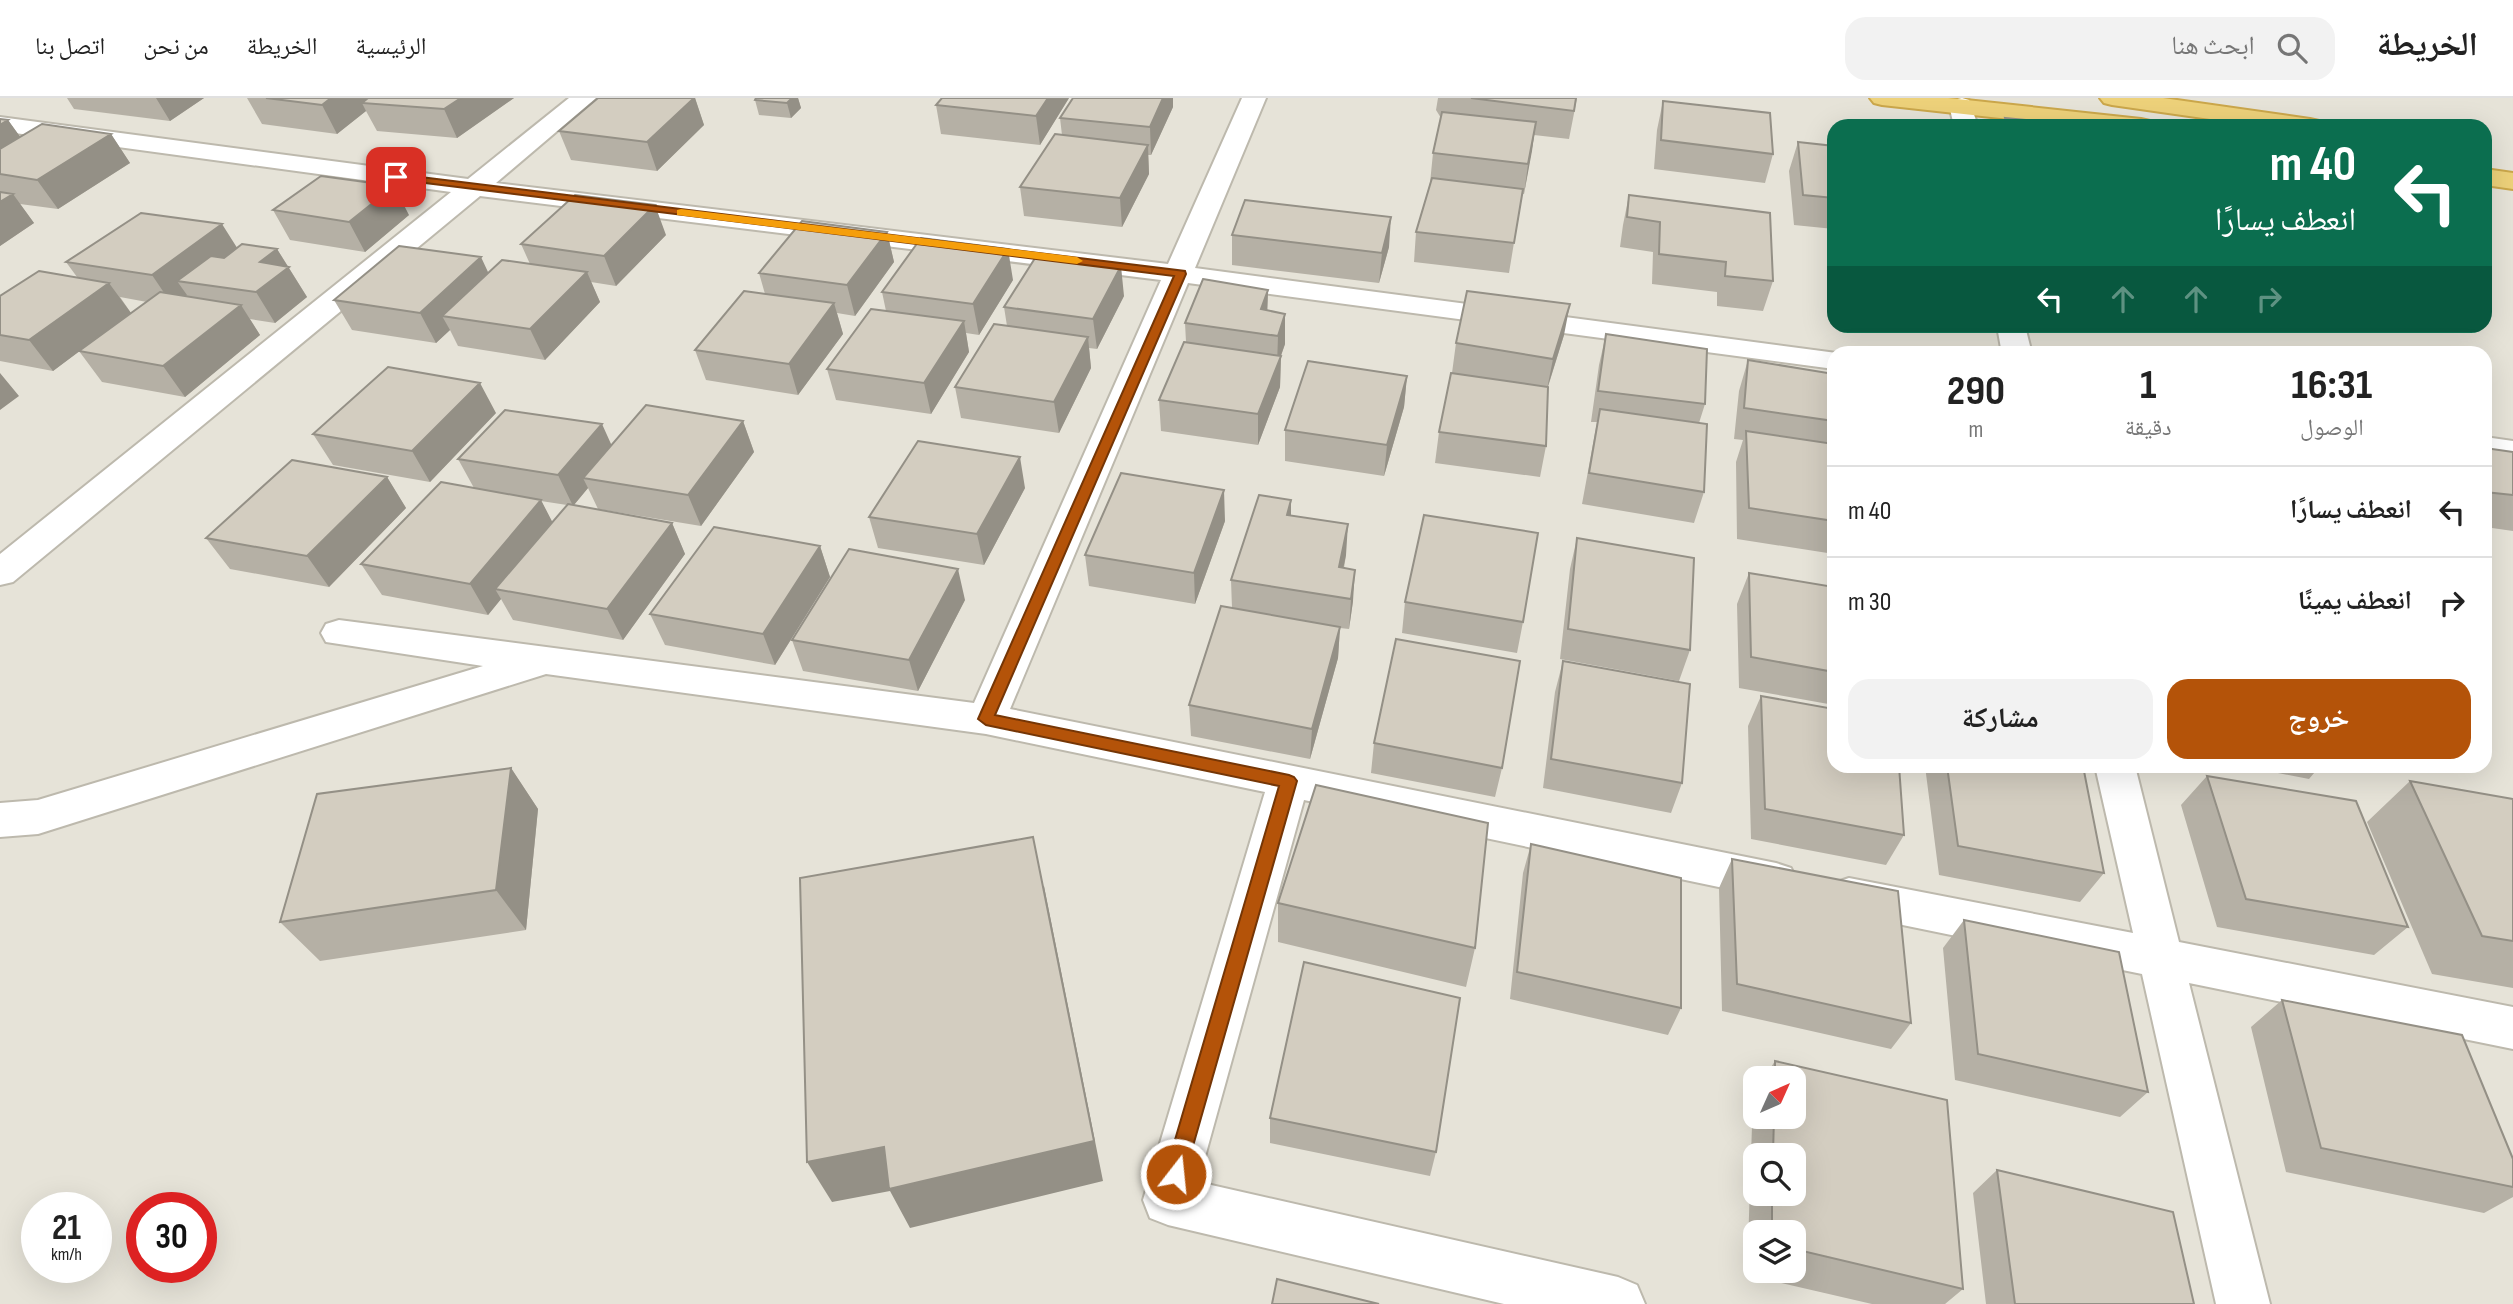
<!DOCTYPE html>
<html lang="ar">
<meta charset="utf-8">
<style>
:root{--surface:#fff;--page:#f2f2f2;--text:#222;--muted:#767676;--line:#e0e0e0;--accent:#b45309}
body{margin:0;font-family:"Sofia Sans Condensed","Noto Naskh Arabic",sans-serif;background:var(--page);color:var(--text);direction:rtl;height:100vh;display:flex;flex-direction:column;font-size:26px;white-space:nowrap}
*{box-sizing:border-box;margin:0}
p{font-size:23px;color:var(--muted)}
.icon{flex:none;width:38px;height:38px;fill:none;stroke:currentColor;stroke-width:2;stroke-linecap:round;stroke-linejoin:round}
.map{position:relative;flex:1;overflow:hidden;direction:ltr}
.panel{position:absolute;left:1827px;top:248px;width:665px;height:427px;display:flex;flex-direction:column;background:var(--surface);border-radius:21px;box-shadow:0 7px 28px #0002;direction:rtl}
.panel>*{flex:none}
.guide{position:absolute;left:1827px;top:21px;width:665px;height:214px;border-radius:21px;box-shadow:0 7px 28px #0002;direction:rtl;background:#0b6e4f;color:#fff;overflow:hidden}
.needle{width:46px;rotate:45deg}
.fabs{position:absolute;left:1743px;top:968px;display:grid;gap:14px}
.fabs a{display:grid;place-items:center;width:63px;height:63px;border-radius:14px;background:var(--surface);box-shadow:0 7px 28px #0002;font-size:35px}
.speed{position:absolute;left:21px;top:1094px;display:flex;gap:14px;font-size:35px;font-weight:700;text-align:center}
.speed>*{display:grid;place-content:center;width:91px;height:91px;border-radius:50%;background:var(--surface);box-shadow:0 7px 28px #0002;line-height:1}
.speed small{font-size:18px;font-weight:400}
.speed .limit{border:10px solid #d22;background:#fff;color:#111}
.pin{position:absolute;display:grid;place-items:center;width:60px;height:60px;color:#fff;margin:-30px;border-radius:14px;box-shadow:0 4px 10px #0006}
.me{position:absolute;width:77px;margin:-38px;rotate:16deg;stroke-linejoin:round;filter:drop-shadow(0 0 5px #0008)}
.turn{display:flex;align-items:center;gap:24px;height:147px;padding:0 21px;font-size:32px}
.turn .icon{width:91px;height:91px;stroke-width:2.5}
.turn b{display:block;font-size:49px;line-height:60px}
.lanes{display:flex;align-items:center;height:66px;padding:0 21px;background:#0003;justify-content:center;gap:35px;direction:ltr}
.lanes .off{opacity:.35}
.eta{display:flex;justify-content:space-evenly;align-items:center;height:119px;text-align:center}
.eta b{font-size:42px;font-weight:700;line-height:49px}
.action{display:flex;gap:14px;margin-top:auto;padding:14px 21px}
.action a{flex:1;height:80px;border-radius:21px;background:var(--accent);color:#fff;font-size:28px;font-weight:700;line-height:80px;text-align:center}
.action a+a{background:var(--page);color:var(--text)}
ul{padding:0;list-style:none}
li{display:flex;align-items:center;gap:21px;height:91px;padding:0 21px;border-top:2px solid var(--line)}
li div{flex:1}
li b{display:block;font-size:26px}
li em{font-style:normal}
header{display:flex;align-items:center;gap:42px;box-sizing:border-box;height:98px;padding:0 35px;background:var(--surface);border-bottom:2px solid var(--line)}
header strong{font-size:33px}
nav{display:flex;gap:38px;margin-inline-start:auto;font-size:24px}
.search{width:490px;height:63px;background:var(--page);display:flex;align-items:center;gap:18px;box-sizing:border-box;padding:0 24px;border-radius:21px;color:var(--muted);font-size:26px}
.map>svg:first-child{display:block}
.residential{fill:#e6e3d8;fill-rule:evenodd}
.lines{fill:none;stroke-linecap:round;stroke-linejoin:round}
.minor-casing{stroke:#bdb9ad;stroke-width:4}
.highway-casing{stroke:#cba74b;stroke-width:4}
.minor{fill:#fff;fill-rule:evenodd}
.highway{fill:#edd17a;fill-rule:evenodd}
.wall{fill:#b5b0a5;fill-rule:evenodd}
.shaded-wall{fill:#949086}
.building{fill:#d3cdc0;stroke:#949086;stroke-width:2}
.route{fill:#b45309;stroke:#753606;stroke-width:2}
.slow{fill:#f59e0b}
</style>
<header>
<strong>الخريطة</strong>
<div class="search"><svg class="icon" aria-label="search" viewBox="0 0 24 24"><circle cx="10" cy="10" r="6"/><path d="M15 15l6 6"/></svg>ابحث هنا</div>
<nav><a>الرئيسية</a><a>الخريطة</a><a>من نحن</a><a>اتصل بنا</a></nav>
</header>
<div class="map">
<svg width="2513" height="1206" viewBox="0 0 2513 1206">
<rect width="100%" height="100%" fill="#f3f1e9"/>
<!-- residential -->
<path class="residential" d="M0,0H2513V1206H0ZM1834,28H2485V228H1834ZM1834,256H2485V668H1834ZM1755,980H1794V1018H1755ZM1755,1057H1794V1096H1755ZM37,1110H96V1169H37ZM142,1110H201V1169H142ZM1755,1134H1794V1172H1755Z"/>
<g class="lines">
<!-- minor casing -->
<g class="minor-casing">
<path id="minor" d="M569,0H596L496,85L1168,166L1242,0H1266L1195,170L1844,256H1834V271L1188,185L1010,611L1776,765L1791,770L1797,783L1791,796L1776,801L1304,702L1198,1084L1618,1179L1637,1187L1645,1206H1504L1168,1127L1150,1120L1143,1102L1265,694L986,636L546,576L38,736L0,739V705L38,702L483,568L326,544L321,535L326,526L339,522L974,605L1161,182L480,98L13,484L0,487V456L451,94L0,33V19L468,81Z
M1962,0L1969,2L1978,28H1954L1949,7L1953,2Z
M1997,228H2025L2032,256H2002Z
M2485,339L2513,343V363L2485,359Z
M2095,668H2135L2179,844L2513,909V951L2189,885L2270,1206H2216L2142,876L1849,816L1834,811L1827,798L1834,785L1849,780L2133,835Z"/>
</g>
<!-- highway casing -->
<g class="highway-casing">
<path id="highway" d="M1870,0H1948L2141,21L2150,23L2153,28H2074L1882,7L1874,5Z
M2100,0H2163L2310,21L2319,23L2322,28H2259L2112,7L2104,5Z
M2485,71L2513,75V91L2485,87Z"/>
</g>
<!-- minor -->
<use href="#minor" class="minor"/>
<!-- highway -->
<use href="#highway" class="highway"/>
</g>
<!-- wall -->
<path class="wall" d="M67,0H204L170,23L74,11Z
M247,0H514L457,40L377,33L366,13L337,36L262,26Z
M598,0H695L704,27L657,73L571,62L559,33Z
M798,0L801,10L791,20L759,17L755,2Z
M942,0H1069L1040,47L941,36L936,7Z
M1438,0H1577L1569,41L1534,37L1524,96H1522L1509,175L1414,164L1416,134L1430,85L1433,55L1441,20L1436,12Z
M1663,3L1773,56L1765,85L1654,71L1657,32Z
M1173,9L1151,57H1148L1149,76L1122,129L1024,118L1020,89L1062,37L1060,20Z
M2005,20L2086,28H2001Z
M0,21L8,22L20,39L111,36L130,65L58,111L20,106L34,125L0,148Z
M1798,44L1834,48V131L1794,127L1789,73Z
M1629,97L1773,183L1763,213L1717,208V194L1652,186L1653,154L1620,149L1623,127Z
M273,112L409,117L365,154L290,142Z
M887,134L894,164L855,218L837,215L843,236L798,297L706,282L695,252L765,196L759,175Z
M666,137L616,188L591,184L600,204L545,262L458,248L450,232L436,245L352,232L334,202L489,175L530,166L521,146Z
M1232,137L1389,149L1379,185L1232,167Z
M277,151L307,199L275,225L250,221L260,237L185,299L102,284L79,253L53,273L0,263V198L77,179L66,164ZM120,199L147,204L131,215Z
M1013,182L979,237L966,235L969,254L931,316L836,302L827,271L886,213L882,194Z
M1268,192L1267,213L1285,216V246L1281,258L1280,289L1258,347L1161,333L1159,302L1186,244L1185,225Z
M1124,198L1097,251L1089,250L1091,270L1059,335L961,320L955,289L1007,228L1004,209Z
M1606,236L1705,306L1699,325L1704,394L1694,425L1582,406L1597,324H1591L1599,267Z
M1564,237L1548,289L1546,348L1540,379L1435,365L1439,334L1452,275L1456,245Z
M1748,262L1834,276V456L1737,441L1736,364L1743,342L1734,341L1739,293Z
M1407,278L1404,309L1384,378L1285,363V332Z
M496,315L430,384L333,367L313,336Z
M743,323L754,354L701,428L598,411L588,390L574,407L672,425L685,456L623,542L513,522L501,501L488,517L382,497L361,466L474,390L458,361L612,347ZM541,403L567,407L552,424Z
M2485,350L2513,354V433L2485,429Z
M387,379L406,410L329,489L230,471L206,440Z
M1025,390L984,467L878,450L869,419Z
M1291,402V418L1346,457L1344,470L1353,503L1349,531L1340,530L1338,560L1310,661L1191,638L1189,607L1232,510L1231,482Z
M1225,423L1195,506L1089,488L1085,457Z
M1577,440L1690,552L1679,583L1560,561L1570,471Z
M820,448L830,479L775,567L665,547L650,516Z
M1749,475L1834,489V607L1739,590L1737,506Z
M965,502L918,593L803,573L792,542Z
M1405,504L1523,524L1517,555L1402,535Z
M1563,563L1682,685L1671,715L1543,690L1555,594Z
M1761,598L1904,737L1886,767L1751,741L1748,628Z
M1374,645L1502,670L1495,699L1371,675Z
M1925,668H2083L2104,775L2080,804L1939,777Z
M2242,668H2320L2309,681Z
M511,670L538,711L526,832L320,863L280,824Z
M2207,678L2408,829L2374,857L2217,829L2181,707Z
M2410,683L2513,701V890L2432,876L2367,724Z
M1531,746L1681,910L1668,937L1510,901L1523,775Z
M1732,761L1911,925L1891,951L1722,913L1719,790Z
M1278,805L1475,850L1466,889L1278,844Z
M1964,822L2148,994L2120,1019L1955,982L1943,850Z
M2282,902L2513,1061V1099L2484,1115L2286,1074L2251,929Z
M1775,963L1947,1002L1963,1191L1945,1206H1872L1747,1177L1753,998L1755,994V1018H1794V980H1764ZM1755,1057H1794V1096H1755ZM1755,1134H1794V1172H1755Z
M1270,1020L1436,1054L1430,1078L1270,1045Z
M1997,1072L2194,1206H1986L1973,1095Z"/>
<!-- shaded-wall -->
<path class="shaded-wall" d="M156,0H204L170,23Z
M331,0H383L362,5L366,13L337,36L322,7Z
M461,0H514L457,40L444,11Z
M694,0H695L704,27L657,73L647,44Z
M792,0H798L801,10L791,20L787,5Z
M1048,0H1069L1040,47L1036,18Z
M1163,0H1173V9L1151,57L1150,29Z
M8,22L29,51L0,69V27Z
M1536,24L1532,53L1524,96L1528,66Z
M111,36L130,65L58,111L37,82Z
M1148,47L1149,76L1122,129L1120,100Z
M394,88L409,117L365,154L349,124Z
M13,96L34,125L0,148V104Z
M655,107L666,137L616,188L604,158Z
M1391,119L1389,149L1379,185L1382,155Z
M222,126L241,156L177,183L187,197L173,208L152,177Z
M887,134L894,164L855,218L847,187Z
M277,151L307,199L275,225L256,194L260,164Z
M1008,151L1013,182L979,237L973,206Z
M481,159L495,189L442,218L450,232L436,245L420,215Z
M1121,168L1124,198L1097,251L1093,221Z
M587,174L600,204L545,262L530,231Z
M109,185L131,215L53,273L29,242Z
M1268,192L1267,222L1261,211Z
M834,205L843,236L798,297L789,266Z
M1570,206L1564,237L1547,291L1553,261Z
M241,207L260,237L185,299L163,268Z
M1285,216V246L1280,260L1281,258L1280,289L1258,347V316L1277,268L1278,238Z
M964,223L969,254L931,316L924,285Z
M1088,239L1091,270L1059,335L1054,304Z
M0,275L19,298L0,312Z
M1407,278L1404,309L1384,378L1387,347Z
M480,285L496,315L430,384L412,353Z
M743,323L754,354L701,428L688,397Z
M602,326L616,357L583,380L588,390L573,408L558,377Z
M1020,359L1025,390L984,467L977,436Z
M387,379L406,410L329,489L307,458Z
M1224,392L1225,423L1195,506L1194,475Z
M541,402L557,433L495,491L501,501L488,517L470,486Z
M1291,402V433L1287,417Z
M672,425L685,456L623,542L607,511Z
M1348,426L1346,457L1337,500L1339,469Z
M820,448L830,479L775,567L763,536Z
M958,471L965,502L918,593L909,562Z
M1355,472L1353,503L1349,531L1351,501Z
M1340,529L1338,560L1310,661L1312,631Z
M511,670L538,711L526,832L496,792Z
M1044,788L1103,1083L910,1130L890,1093L832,1104L807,1064Z"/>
<!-- building -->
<path class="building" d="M266,0H331L322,7Z
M368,0H461L444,11L362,5Z
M598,0H694L647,44L559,33Z
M756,0H792L787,5L755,2Z
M942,0H1048L1036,18L936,7Z
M1073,0H1163L1150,29L1060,20Z
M1471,0H1576L1574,13Z
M1663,3L1770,15L1773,56L1661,42Z
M1442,14L1536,24L1528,66L1433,55Z
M2005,20L2086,28H2007Z
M0,21L8,22L0,27Z
M42,26L111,36L37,82L0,76V51Z
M1055,36L1148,47L1120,100L1020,89Z
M1798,44L1834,48V100L1803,97Z
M321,78L394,88L349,124L273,112Z
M1432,80L1523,91L1514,145L1416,134Z
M0,94L13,96L0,104Z
M575,97L655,107L604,158L521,146Z
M1629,97L1770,115L1773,183L1725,178L1726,164L1659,156L1660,124L1627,119Z
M1245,102L1391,119L1382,155L1232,137Z
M141,115L222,126L152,177L66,164Z
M802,123L887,134L847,187L759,175Z
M921,140L1008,151L973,206L882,194Z
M242,146L277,151L260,164L289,169L256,194L177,183L211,158L224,160Z
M399,148L481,159L420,215L334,202Z
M1037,157L1121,168L1093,221L1004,209Z
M502,162L587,174L530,231L442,218Z
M39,173L109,185L29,242L0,237V198Z
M1203,181L1268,192L1261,211L1285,216L1278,238L1185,225Z
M744,193L834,205L789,266L695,252Z
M1467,193L1570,206L1553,261L1456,245Z
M160,194L241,207L163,268L79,253Z
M871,211L964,223L924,285L827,271Z
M994,226L1088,239L1054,304L955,289Z
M1606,236L1707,251L1705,306L1598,293Z
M1184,244L1281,258L1258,316L1159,302Z
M1748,262L1834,276V323L1744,310Z
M1308,263L1407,278L1387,347L1285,332Z
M388,269L480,285L412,353L313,336Z
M1451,275L1548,289L1546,348L1439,334Z
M646,307L743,323L688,397L583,380Z
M1600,311L1707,326L1704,394L1589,375Z
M505,312L602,326L558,377L458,361Z
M1746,333L1834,346V423L1749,410Z
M918,343L1020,359L977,436L869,419Z
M2485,350L2513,354V397L2485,394Z
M292,362L387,379L307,458L206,440Z
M1121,375L1224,392L1194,475L1085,457Z
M441,384L541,402L470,486L361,466Z
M1259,397L1291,402L1287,417L1348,426L1339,469L1355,472L1351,501L1231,482Z
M568,406L672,425L607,511L495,491Z
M1424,417L1538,435L1523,524L1405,504Z
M714,429L820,448L763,536L650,516Z
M1577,440L1694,460L1690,552L1568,531Z
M849,451L958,471L909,562L792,542Z
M1749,475L1834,489V574L1751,559Z
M1221,508L1340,529L1312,631L1189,607Z
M1396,541L1520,563L1502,670L1374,645Z
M1563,563L1690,586L1682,685L1551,661Z
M1761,598L1834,611V668H1899L1904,737L1765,711Z
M1947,668H2083L2104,775L1958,748Z
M511,670L496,792L280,824L317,696Z
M2207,678L2356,703L2408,829L2246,801Z
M2410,683L2513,701V843L2482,838Z
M1316,687L1488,725L1475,850L1278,805Z
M1033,739L1094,1043L889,1091L884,1049L807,1064L800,780Z
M1531,746L1681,780V910L1517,874Z
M1732,761L1898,793L1911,925L1737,886Z
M1964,822L2119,854L2148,994L1978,956Z
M1304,864L1460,900L1436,1054L1270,1020Z
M2282,902L2462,937L2513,1061V1089L2321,1050Z
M1775,963L1947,1002L1963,1191L1794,1151V1134H1772V1096H1794V1057H1773L1774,1018H1794V980H1775Z
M1997,1072L2173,1114L2194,1206H2015Z
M1277,1181L1379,1206H1272Z"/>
<!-- route -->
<path class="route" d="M396,76L1185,173L1186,176L995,617L1289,677L1294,679L1297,683L1183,1083L1176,1086L1168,1083L1165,1076L1279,688L986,627L978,621L1174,178L393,81L391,79Z"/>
<!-- slow -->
<path class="slow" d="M681,111L1077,159L1083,163L1077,166L677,117V112Z"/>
</svg>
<div class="fabs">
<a><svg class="needle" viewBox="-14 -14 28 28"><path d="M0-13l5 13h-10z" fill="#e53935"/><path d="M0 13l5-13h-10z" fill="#767676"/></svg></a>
<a><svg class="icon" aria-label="search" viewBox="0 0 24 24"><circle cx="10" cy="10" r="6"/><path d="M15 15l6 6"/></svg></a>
<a><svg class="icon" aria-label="layers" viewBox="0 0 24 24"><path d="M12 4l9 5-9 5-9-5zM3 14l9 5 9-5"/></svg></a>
</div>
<div class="speed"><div>21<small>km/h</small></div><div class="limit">30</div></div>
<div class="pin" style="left:396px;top:79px;background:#d93025"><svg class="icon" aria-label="arrive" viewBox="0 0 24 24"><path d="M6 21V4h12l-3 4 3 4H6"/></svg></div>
<svg class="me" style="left:1176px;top:1076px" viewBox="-20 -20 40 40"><circle r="17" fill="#b45309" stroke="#fff" stroke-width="3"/><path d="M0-11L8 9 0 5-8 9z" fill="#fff"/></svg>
<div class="guide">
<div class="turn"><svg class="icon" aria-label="left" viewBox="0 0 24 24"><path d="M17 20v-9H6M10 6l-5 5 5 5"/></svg><div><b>40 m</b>انعطف يسارًا</div></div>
<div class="lanes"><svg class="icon" aria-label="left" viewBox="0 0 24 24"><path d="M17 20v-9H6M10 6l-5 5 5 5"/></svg><svg class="icon off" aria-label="ahead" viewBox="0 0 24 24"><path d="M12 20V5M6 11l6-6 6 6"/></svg><svg class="icon off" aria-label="ahead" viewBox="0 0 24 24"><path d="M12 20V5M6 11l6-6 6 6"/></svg><svg class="icon off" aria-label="right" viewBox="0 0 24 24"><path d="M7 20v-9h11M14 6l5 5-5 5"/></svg></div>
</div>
<section class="panel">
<div class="eta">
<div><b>16:31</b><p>الوصول</p></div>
<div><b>1</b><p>دقيقة</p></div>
<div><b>290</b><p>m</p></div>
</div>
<ul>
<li><svg class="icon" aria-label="left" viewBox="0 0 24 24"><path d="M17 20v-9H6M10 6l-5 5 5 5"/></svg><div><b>انعطف يسارًا</b></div><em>40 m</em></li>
<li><svg class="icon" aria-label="right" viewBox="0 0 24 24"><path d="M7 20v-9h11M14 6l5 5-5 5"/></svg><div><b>انعطف يمينًا</b></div><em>30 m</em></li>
</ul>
<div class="action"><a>خروج</a><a>مشاركة</a></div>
</section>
</div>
